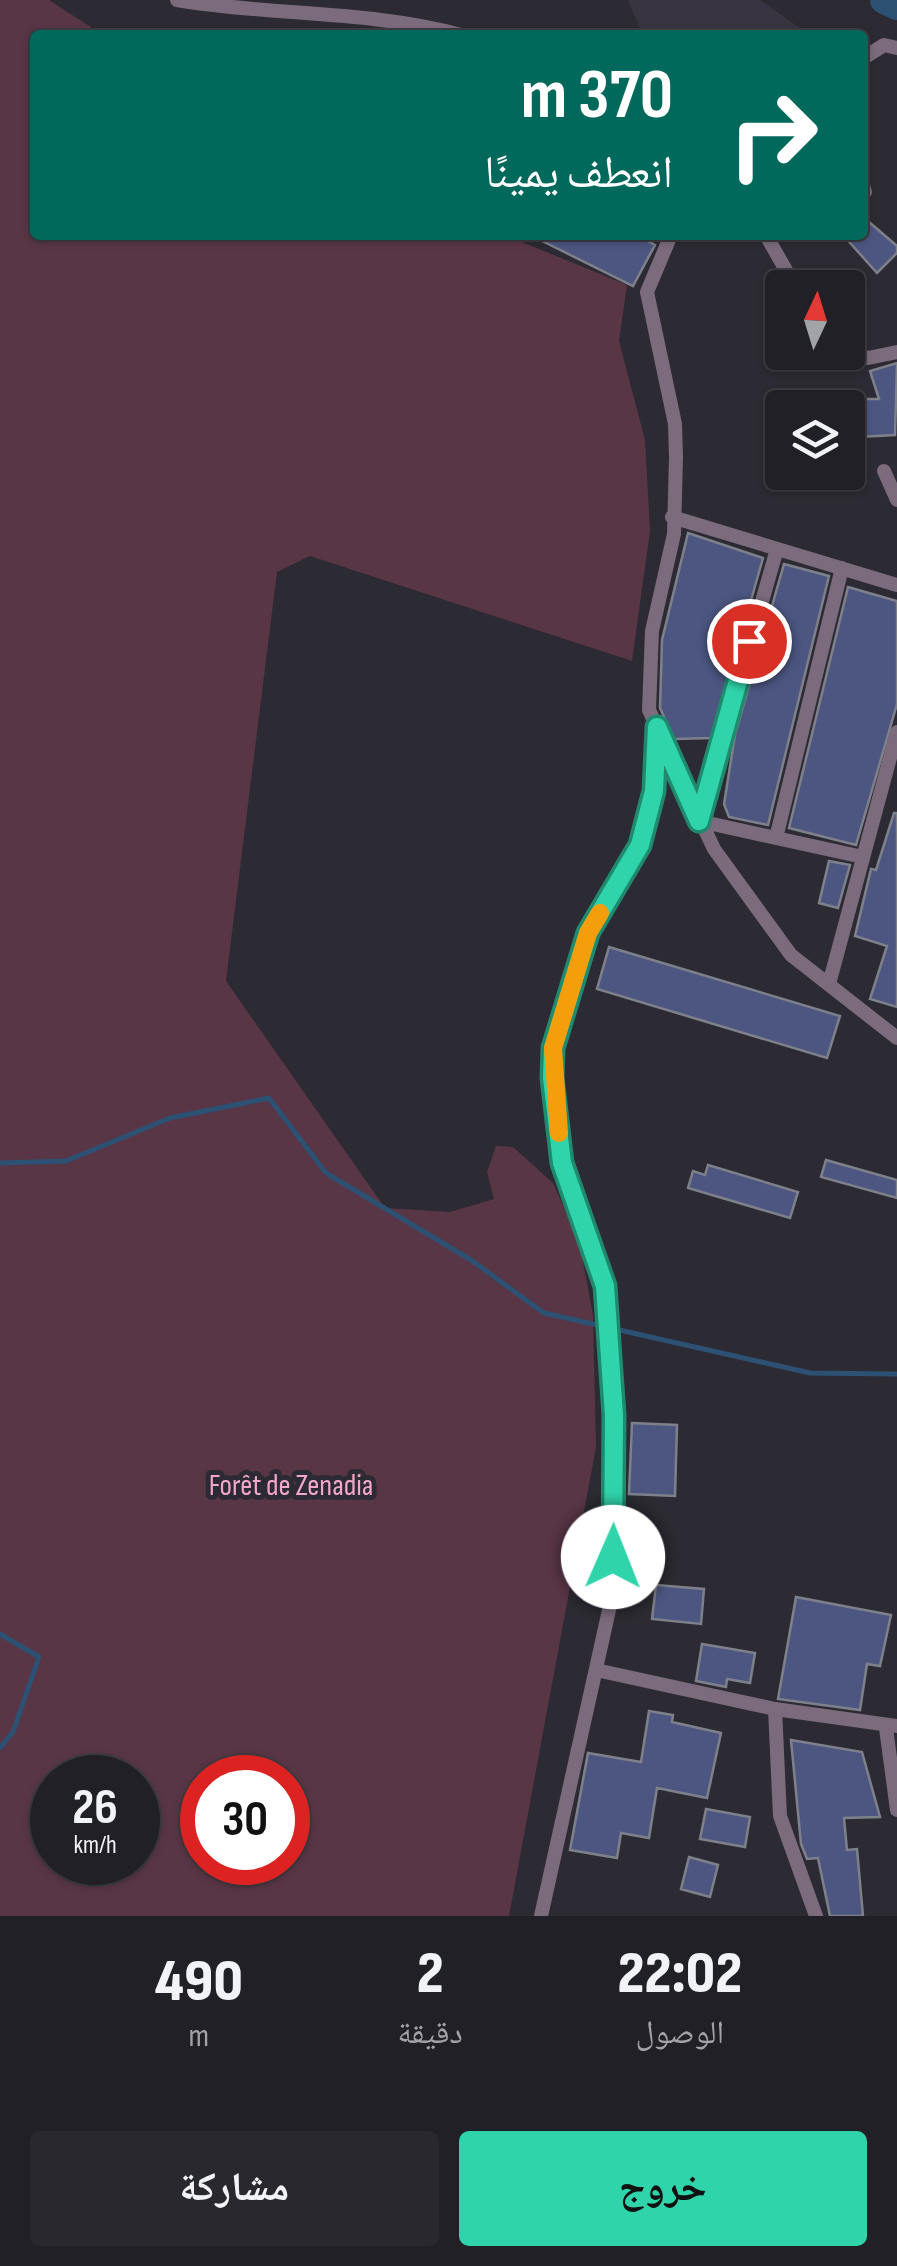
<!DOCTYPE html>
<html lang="ar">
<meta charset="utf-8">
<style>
:root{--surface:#212026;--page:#29282e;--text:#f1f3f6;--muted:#a2a3a7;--line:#3e3e43;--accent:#30d4aa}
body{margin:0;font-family:"Sofia Sans Condensed","Noto Naskh Arabic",sans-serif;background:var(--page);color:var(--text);direction:rtl;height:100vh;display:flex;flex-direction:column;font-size:38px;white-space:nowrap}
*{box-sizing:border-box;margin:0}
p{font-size:32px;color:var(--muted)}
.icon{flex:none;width:55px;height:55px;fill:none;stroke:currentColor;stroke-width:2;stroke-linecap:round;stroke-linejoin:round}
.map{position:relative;height:1916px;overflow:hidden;direction:ltr}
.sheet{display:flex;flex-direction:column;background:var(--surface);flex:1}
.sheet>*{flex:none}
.hud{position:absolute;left:30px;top:30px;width:838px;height:210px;border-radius:10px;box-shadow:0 2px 8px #0004,0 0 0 2px var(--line);direction:rtl;background:#00695c;color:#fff;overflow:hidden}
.needle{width:65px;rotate:4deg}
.tools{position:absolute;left:765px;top:270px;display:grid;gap:20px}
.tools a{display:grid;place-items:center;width:100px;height:100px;border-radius:10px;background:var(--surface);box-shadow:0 2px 8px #0004,0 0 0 2px var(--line);font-size:50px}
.speed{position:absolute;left:30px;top:1755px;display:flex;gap:20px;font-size:50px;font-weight:700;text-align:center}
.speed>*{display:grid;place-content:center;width:130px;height:130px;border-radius:50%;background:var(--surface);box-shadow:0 2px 8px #0004,0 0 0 2px var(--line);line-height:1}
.speed small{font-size:25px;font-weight:400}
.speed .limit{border:15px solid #d22;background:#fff;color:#111}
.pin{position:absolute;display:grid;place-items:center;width:85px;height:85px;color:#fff;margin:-42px;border:5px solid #fff;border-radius:50%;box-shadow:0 2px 10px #0007}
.me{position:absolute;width:110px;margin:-55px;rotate:1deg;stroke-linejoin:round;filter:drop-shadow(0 0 8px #0008)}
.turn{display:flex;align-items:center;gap:35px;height:210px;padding:0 30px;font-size:45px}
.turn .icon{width:130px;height:130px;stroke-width:2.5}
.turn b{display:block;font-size:70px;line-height:85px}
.eta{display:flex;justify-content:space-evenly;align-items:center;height:170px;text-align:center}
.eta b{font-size:60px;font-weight:800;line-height:70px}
.action{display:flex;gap:20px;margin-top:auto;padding:20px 30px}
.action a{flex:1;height:115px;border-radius:10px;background:var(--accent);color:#111;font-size:40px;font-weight:800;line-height:115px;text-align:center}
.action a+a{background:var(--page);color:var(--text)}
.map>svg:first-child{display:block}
.built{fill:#383441}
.green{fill:#593646;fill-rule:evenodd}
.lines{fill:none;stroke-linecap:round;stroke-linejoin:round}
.stream{stroke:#2c5173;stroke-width:5}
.river{stroke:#2c5173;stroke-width:28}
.building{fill:#4c5681;stroke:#7e808a;stroke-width:2.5}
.street{stroke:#7c6b7c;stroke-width:14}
.route-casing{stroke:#1f8a6e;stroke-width:25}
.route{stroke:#30d4aa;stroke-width:18}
.slow{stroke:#f59e0b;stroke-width:18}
.labels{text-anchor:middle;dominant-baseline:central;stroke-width:10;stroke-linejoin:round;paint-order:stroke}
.park-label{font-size:30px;fill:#f5a7ca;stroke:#2c2a32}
</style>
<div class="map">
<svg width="897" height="1916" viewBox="0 0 897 1916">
<rect width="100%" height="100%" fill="#2c2a32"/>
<!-- built -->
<path class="built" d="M628,0H760L807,33L643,35Z"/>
<!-- green -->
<path class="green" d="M0,0H49L103,35H35V235H505L627,285L619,341L645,440L650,531L632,661L310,556L277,572L226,981L385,1208L450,1212L494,1199L487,1172L496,1146L513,1147L553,1183L579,1240L593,1315L596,1447L509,1916H0ZM52,1778H138V1862H52ZM202,1778H288V1862H202Z"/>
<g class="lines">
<!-- stream -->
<path class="stream" d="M0,1163L66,1161L170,1118L269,1098L326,1173L471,1260L544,1313L810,1373L897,1374
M0,1634L39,1657L13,1732L0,1748"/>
<!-- river -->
<path class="river" d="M884,0L897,6"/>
</g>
<!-- building -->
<path class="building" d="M862,216L897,246V253L877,273L843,235H862Z
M530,235H636L655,245L633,286Z
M897,363L895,435L859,437L860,424H848V399H879L870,371Z
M688,533L763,558L712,738L674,739L660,708L662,640Z
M784,564L829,576L768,825L729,817L724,804L735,735Z
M848,587L897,601V704L856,845L789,828Z
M894,813H897V1007L870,999L887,946L855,936L871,869L876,870Z
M829,861L850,865L838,908L819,903Z
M609,947L840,1016L827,1058L597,989Z
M826,1160L897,1180V1198L821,1177Z
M708,1165L798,1192L790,1218L688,1188L693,1171L705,1175Z
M632,1423L677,1425L675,1496L629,1494Z
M656,1585L704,1589L701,1624L652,1619Z
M796,1597L891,1615L880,1666L867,1664L860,1710L778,1699Z
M702,1644L755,1653L750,1683L727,1679L726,1687L696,1681Z
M649,1711L673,1715L672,1722L721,1733L707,1798L657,1788L649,1838L621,1833L617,1858L570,1850L588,1753L641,1762Z
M791,1740L862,1752L880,1817L844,1818L847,1850L857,1849L863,1916H830L818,1858L807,1859L801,1844Z
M706,1809L750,1817L745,1847L700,1839Z
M689,1857L718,1865L710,1897L681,1889Z"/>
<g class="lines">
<!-- street -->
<path class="street" d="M177,0C271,16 369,10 461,35
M862,59L884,45L897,48
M862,181L865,192
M671,235L647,292L675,424L676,457L674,534L652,631L649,710L714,849L791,955L897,1038
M766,235L796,288
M846,352L868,358L897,352
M884,471L897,500
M672,517L897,585
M842,568L776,838L863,857
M776,838L699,821L777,549
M829,984L897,732
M596,1670L775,1709L897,1726
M775,1709L780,1816L816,1916
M886,1728L897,1810
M541,1916L613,1592L614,1415L605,1286L562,1163L551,1078L553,1048L588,933L640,845L654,791L657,727"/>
</g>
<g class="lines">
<!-- route casing -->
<g class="route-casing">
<path id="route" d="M613,1557L614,1415L605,1286L562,1163L552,1078L553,1048L588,933L640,845L654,791L657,727L699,821L749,641"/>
</g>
<!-- route -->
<use href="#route" class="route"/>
<!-- slow -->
<path class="slow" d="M559,1133L553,1048L588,933L600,913"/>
</g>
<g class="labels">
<!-- park labels -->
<g class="park-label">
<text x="291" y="1486">Forêt de Zenadia</text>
</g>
</g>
</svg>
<div class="tools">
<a><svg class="needle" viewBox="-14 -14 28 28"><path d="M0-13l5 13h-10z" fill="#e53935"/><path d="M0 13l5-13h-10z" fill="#a2a3a7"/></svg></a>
<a><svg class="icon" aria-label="layers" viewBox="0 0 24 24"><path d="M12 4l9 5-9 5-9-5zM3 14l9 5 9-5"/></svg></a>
</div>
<div class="speed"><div>26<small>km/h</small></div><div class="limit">30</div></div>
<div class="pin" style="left:749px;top:641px;background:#d93025"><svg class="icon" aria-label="arrive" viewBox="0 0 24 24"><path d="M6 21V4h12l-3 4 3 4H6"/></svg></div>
<svg class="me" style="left:613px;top:1557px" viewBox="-20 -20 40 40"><circle r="19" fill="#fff"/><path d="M0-13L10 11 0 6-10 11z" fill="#30d4aa"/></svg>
<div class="hud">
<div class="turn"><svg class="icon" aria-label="right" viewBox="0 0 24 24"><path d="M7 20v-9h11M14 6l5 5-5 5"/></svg><div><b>370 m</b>انعطف يمينًا</div></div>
</div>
</div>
<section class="sheet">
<div class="eta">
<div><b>22:02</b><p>الوصول</p></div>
<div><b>2</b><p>دقيقة</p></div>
<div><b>490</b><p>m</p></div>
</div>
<div class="action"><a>خروج</a><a>مشاركة</a></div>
</section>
